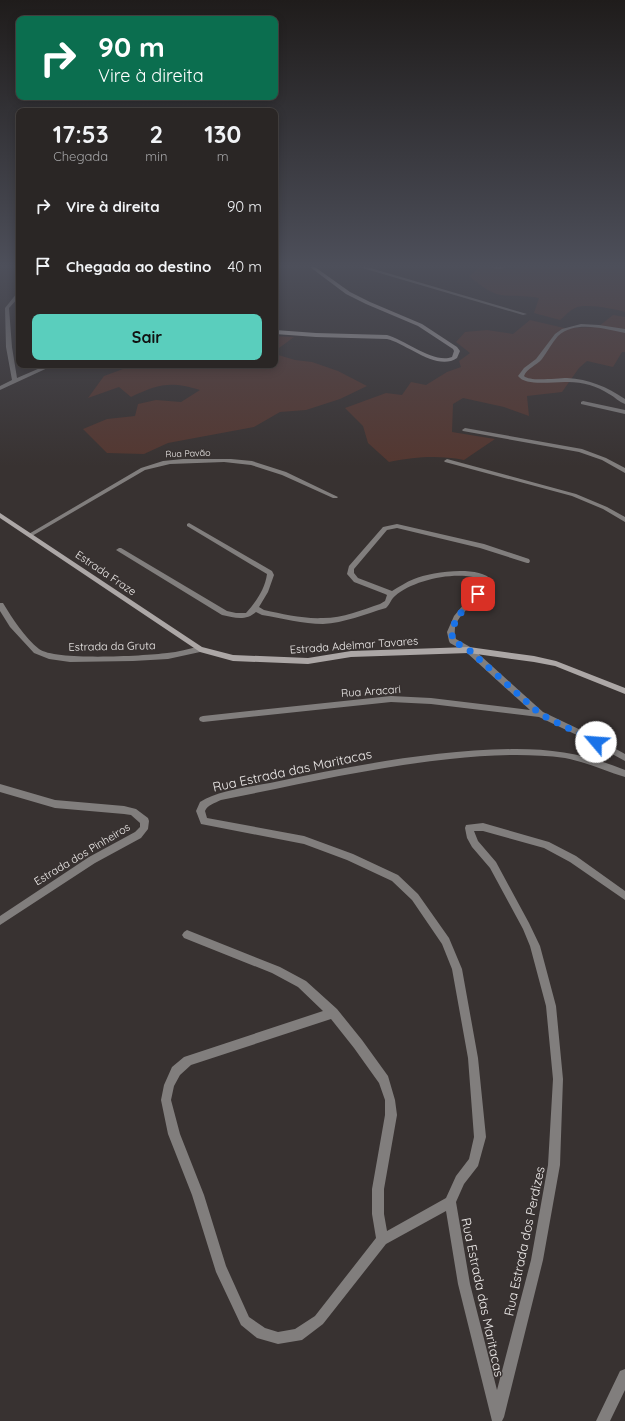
<!DOCTYPE html>
<html lang="pt">
<meta charset="utf-8">
<style>
:root{--surface:#2a2625;--page:#363232;--text:#f1f3f6;--muted:#a5a5a7;--line:#464342;--accent:#5acebd}
body{margin:0;font-family:Quicksand,sans-serif;background:var(--page);color:var(--text);height:100vh;display:flex;flex-direction:column;font-size:15px;white-space:nowrap}
*{box-sizing:border-box;margin:0}
p{font-size:13px;color:var(--muted)}
.icon{flex:none;width:22px;height:22px;fill:none;stroke:currentColor;stroke-width:2;stroke-linecap:round;stroke-linejoin:round}
.map{position:relative;flex:1;overflow:hidden}
.side{position:absolute;left:16px;top:108px;width:262px;height:260px;display:flex;flex-direction:column;background:var(--surface);border-radius:8px;box-shadow:0 2px 10px #0003,0 0 0 1px var(--line)}
.side>*{flex:none}
.guide{position:absolute;left:16px;top:16px;width:262px;height:84px;border-radius:8px;box-shadow:0 2px 10px #0003,0 0 0 1px var(--line);background:#0b6e4f;color:#fff;overflow:hidden}
.pin{position:absolute;display:grid;place-items:center;width:34px;height:34px;color:#fff;margin:-17px;border-radius:8px;box-shadow:0 2px 6px #0006}
.me{position:absolute;width:44px;margin:-22px;rotate:297deg;stroke-linejoin:round;filter:drop-shadow(0 0 3px #0008)}
.turn{display:flex;align-items:center;gap:14px;height:84px;padding:0 16px;font-size:18px}
.turn .icon{width:52px;height:52px;stroke-width:2.5}
.turn b{display:block;font-size:28px;line-height:34px}
.eta{display:flex;justify-content:space-evenly;align-items:center;height:68px;text-align:center}
.eta b{font-size:24px;font-weight:700;line-height:28px}
.button{display:flex;gap:8px;margin-top:auto;padding:8px 16px}
.button a{flex:1;height:46px;border-radius:8px;background:var(--accent);color:#111;font-size:16px;font-weight:700;line-height:46px;text-align:center}
ul{padding:0;list-style:none}
li{display:flex;align-items:center;gap:12px;height:60px;padding:0 16px}
li div{flex:1}
li b{display:block;font-size:15px}
li em{font-style:normal}
.map>svg:first-child{display:block}
.green{fill:#543730}
.lines{fill:none;stroke-linecap:round;stroke-linejoin:round}
.street{fill:#817e7d;fill-rule:evenodd}
.secondary{fill:#aca7a6;fill-rule:evenodd}
.route{stroke:#1a73e8;stroke-width:7;stroke-dasharray:0 12.6}
.labels{text-anchor:middle;dominant-baseline:central;stroke-width:3;stroke-linejoin:round;paint-order:stroke}
.far-street-label{font-size:9px;fill:#efeceb;stroke:#383231}
.street-label{font-size:11px;fill:#efeceb;stroke:#383231}
.near-street-label{font-size:13px;fill:#efeceb;stroke:#383231}
</style>
<div class="map">
<svg width="625" height="1421" viewBox="0 0 625 1421">
<rect width="100%" height="100%" fill="#383231"/>
<!-- green -->
<path class="green" d="M524,267H625V312C614,309 585,303 575,308C570,310 565,316 560,320L534,313L539,298C526,295 514,297 501,295C489,293 479,284 469,276L479,268L512,269Z
M613,315L625,317V352H622L613,367L587,361L579,368L562,392L527,396L529,416L504,407L463,398L453,404L452,432L495,439L464,460C436,455 417,457 389,462L368,443L363,426L345,408L386,393L402,395L411,382L426,385L447,372L461,367L459,361L470,353L456,342L465,332L487,330L513,334L530,320L564,328L598,327Z
M275,336L294,337L275,351Z
M275,354L295,360L312,362L338,371L367,386L340,399L306,410L280,412L254,427L168,443L144,454L107,453L83,429L107,419L135,416L138,404L156,400L181,402L200,390C170,381 159,384 131,397L119,387L88,398L104,376L134,365H275Z"/>
<g class="lines">
<!-- street -->
<path class="street" d="M359,267H367L527,314L523,315Z
M491,267H506C503,269 494,269 491,267Z
M17,293H19V297L9,308L12,347L17,378L47,365H54L0,390V386L12,380L6,347L5,308Z
M581,324L599,325L625,329V333C604,329 576,320 558,336C552,343 547,352 542,359C536,366 527,368 524,376C530,382 557,378 567,378C589,379 607,387 625,399V404C619,402 615,397 609,394C597,386 583,382 568,382C555,381 526,387 518,376L524,368L536,359L555,334L562,329Z
M583,401L625,410V414L581,404V402Z
M465,428L582,449L606,458L625,468V473L602,460L579,452L463,431L462,430Z
M183,459H231L252,461L286,472L338,497L337,498H333L282,475L251,465L224,462L170,464L145,470L32,536L30,537L27,535L141,468L163,461Z
M447,459L576,494L607,507L625,517V522L603,509L572,496L445,462L444,461Z
M189,523L272,571L274,575L268,592L259,607L264,610C283,614 303,619 323,618C343,618 362,610 380,604L385,601L387,595L385,594L354,582L347,574L349,566L383,527L397,524L484,544L529,559L530,561L529,563H527L480,548L397,528L387,530L354,569V573L358,578L392,591C399,587 406,582 414,579C431,572 478,565 492,580C489,599 447,613 456,639L472,648L543,712L587,733L625,754V761L581,737L539,717L431,704L391,702L203,722L200,721L199,719L200,717L203,716L391,696L431,698L530,710L466,652L450,643L449,641L447,632L454,616L464,604L485,584V581C462,569 414,579 395,596C391,599 391,603 386,608C365,614 344,623 323,624C303,624 282,618 262,615L256,612C246,621 235,618 222,615L116,550L119,548H121L227,611L236,613H246C256,602 265,589 267,574L187,526V524Z
M0,603H3C12,618 25,638 39,649C55,661 144,656 167,653C178,652 189,649 200,646L204,649L200,652L168,659L133,661L70,662L49,659L34,653L10,627L0,611Z
M516,749C556,749 588,755 625,770V777C605,771 586,762 565,758C527,753 488,755 450,759C373,767 297,785 221,800C215,803 207,805 205,811L207,818L304,836L353,854L398,875L418,894L449,938L462,969L478,1058L486,1137L478,1166L464,1184L456,1202L470,1284L497,1390L531,1260L548,1165L553,1079L546,1006L530,946L523,929L490,868L472,847L467,838L465,828L466,825L483,823L549,842L576,856L625,891V900L570,862L544,848L483,831H474L478,841L496,862L529,923L540,946L556,1006L563,1079L560,1165L543,1260L504,1417L502,1421H492L458,1284L446,1211L386,1244L323,1324L302,1340L278,1344L257,1338L241,1325L216,1272L192,1195L168,1134L161,1100L164,1085L172,1067L184,1057L323,1011L298,987L272,973L184,938L182,935L184,932L187,930L280,967L306,981L337,1009L362,1040L388,1076L395,1100L397,1115L384,1189V1214L387,1231L446,1198L456,1176L469,1159L474,1137L468,1058L452,969L442,944L412,900L392,881L347,860L304,844L201,824L196,811L200,802C218,790 249,787 270,783C351,766 433,750 516,749ZM331,1019L354,1048L379,1083L385,1100V1115L372,1189V1214L376,1238L315,1316L295,1329L278,1332L265,1328L249,1317L226,1266L204,1195L180,1134L171,1100L174,1086L180,1075L191,1065Z
M0,784L55,800L124,806L136,809L148,818L149,821L148,829L141,838L95,863L0,925V916L89,857L135,832L140,827V823L131,815L124,814L55,808L0,792Z
M625,1369V1390L610,1421H596L620,1371Z"/>
<!-- secondary -->
<path class="secondary" d="M310,267H315L350,292L370,302L422,324L457,347L460,351L457,358C437,372 406,343 387,339L316,337L275,334V330L316,333L387,335C405,340 434,364 452,357L454,351L453,349L418,326L366,304L346,294Z
M0,513L202,647L233,655L308,658L351,651L469,647L534,656L556,661L625,688V694L555,666L534,662L469,653L351,657L308,664L233,661L200,652L0,518Z"/>
</g>
<!-- sky -->
<linearGradient id="sky" x2="0" y2="1"><stop stop-color="#1f1c1b"/><stop offset="0.57" stop-color="#4d4f5a"/><stop offset="1" stop-color="#4d4f5a" stop-opacity="0"/></linearGradient>
<rect width="625" height="466" fill="url(#sky)"/>
<g class="lines">
<!-- route -->
<path class="route" d="M478,594C466,607 448,622 453,641L469,650L540,714L596,742"/>
</g>
<g class="labels">
<!-- far-street labels -->
<g class="far-street-label">
<text transform="translate(188 453) rotate(-2)">Rua Pavão</text>
</g>
<!-- street labels -->
<g class="street-label">
<text transform="translate(106 573) rotate(34)">Estrada Fraze</text>
<text transform="translate(354 645) rotate(-4)">Estrada Adelmar Tavares</text>
<text transform="translate(112 646) rotate(-1)">Estrada da Gruta</text>
<text transform="translate(371 691) rotate(-4)">Rua Aracari</text>
<text transform="translate(82 854) rotate(-31)">Estrada dos Pinheiros</text>
</g>
<!-- near-street labels -->
<g class="near-street-label">
<text transform="translate(292 770) rotate(-12)">Rua Estrada das Maritacas</text>
<text transform="translate(524 1241) rotate(-78)">Rua Estrada dos Perdizes</text>
<text transform="translate(483 1297) rotate(78)">Rua Estrada das Maritacas</text>
</g>
</g>
</svg>
<div class="pin" style="left:478px;top:594px;background:#d93025"><svg class="icon" aria-label="arrive" viewBox="0 0 24 24"><path d="M6 21V4h12l-3 4 3 4H6"/></svg></div>
<svg class="me" style="left:596px;top:742px" viewBox="-20 -20 40 40"><circle r="19" fill="#fff"/><path d="M0-13L10 11 0 6-10 11z" fill="#1a73e8"/></svg>
<div class="guide">
<div class="turn"><svg class="icon" aria-label="right" viewBox="0 0 24 24"><path d="M7 20v-9h11M14 6l5 5-5 5"/></svg><div><b>90 m</b>Vire à direita</div></div>
</div>
<section class="side">
<div class="eta">
<div><b>17:53</b><p>Chegada</p></div>
<div><b>2</b><p>min</p></div>
<div><b>130</b><p>m</p></div>
</div>
<ul>
<li><svg class="icon" aria-label="right" viewBox="0 0 24 24"><path d="M7 20v-9h11M14 6l5 5-5 5"/></svg><div><b>Vire à direita</b></div><em>90 m</em></li>
<li><svg class="icon" aria-label="arrive" viewBox="0 0 24 24"><path d="M6 21V4h12l-3 4 3 4H6"/></svg><div><b>Chegada ao destino</b></div><em>40 m</em></li>
</ul>
<div class="button"><a>Sair</a></div>
</section>
</div>
